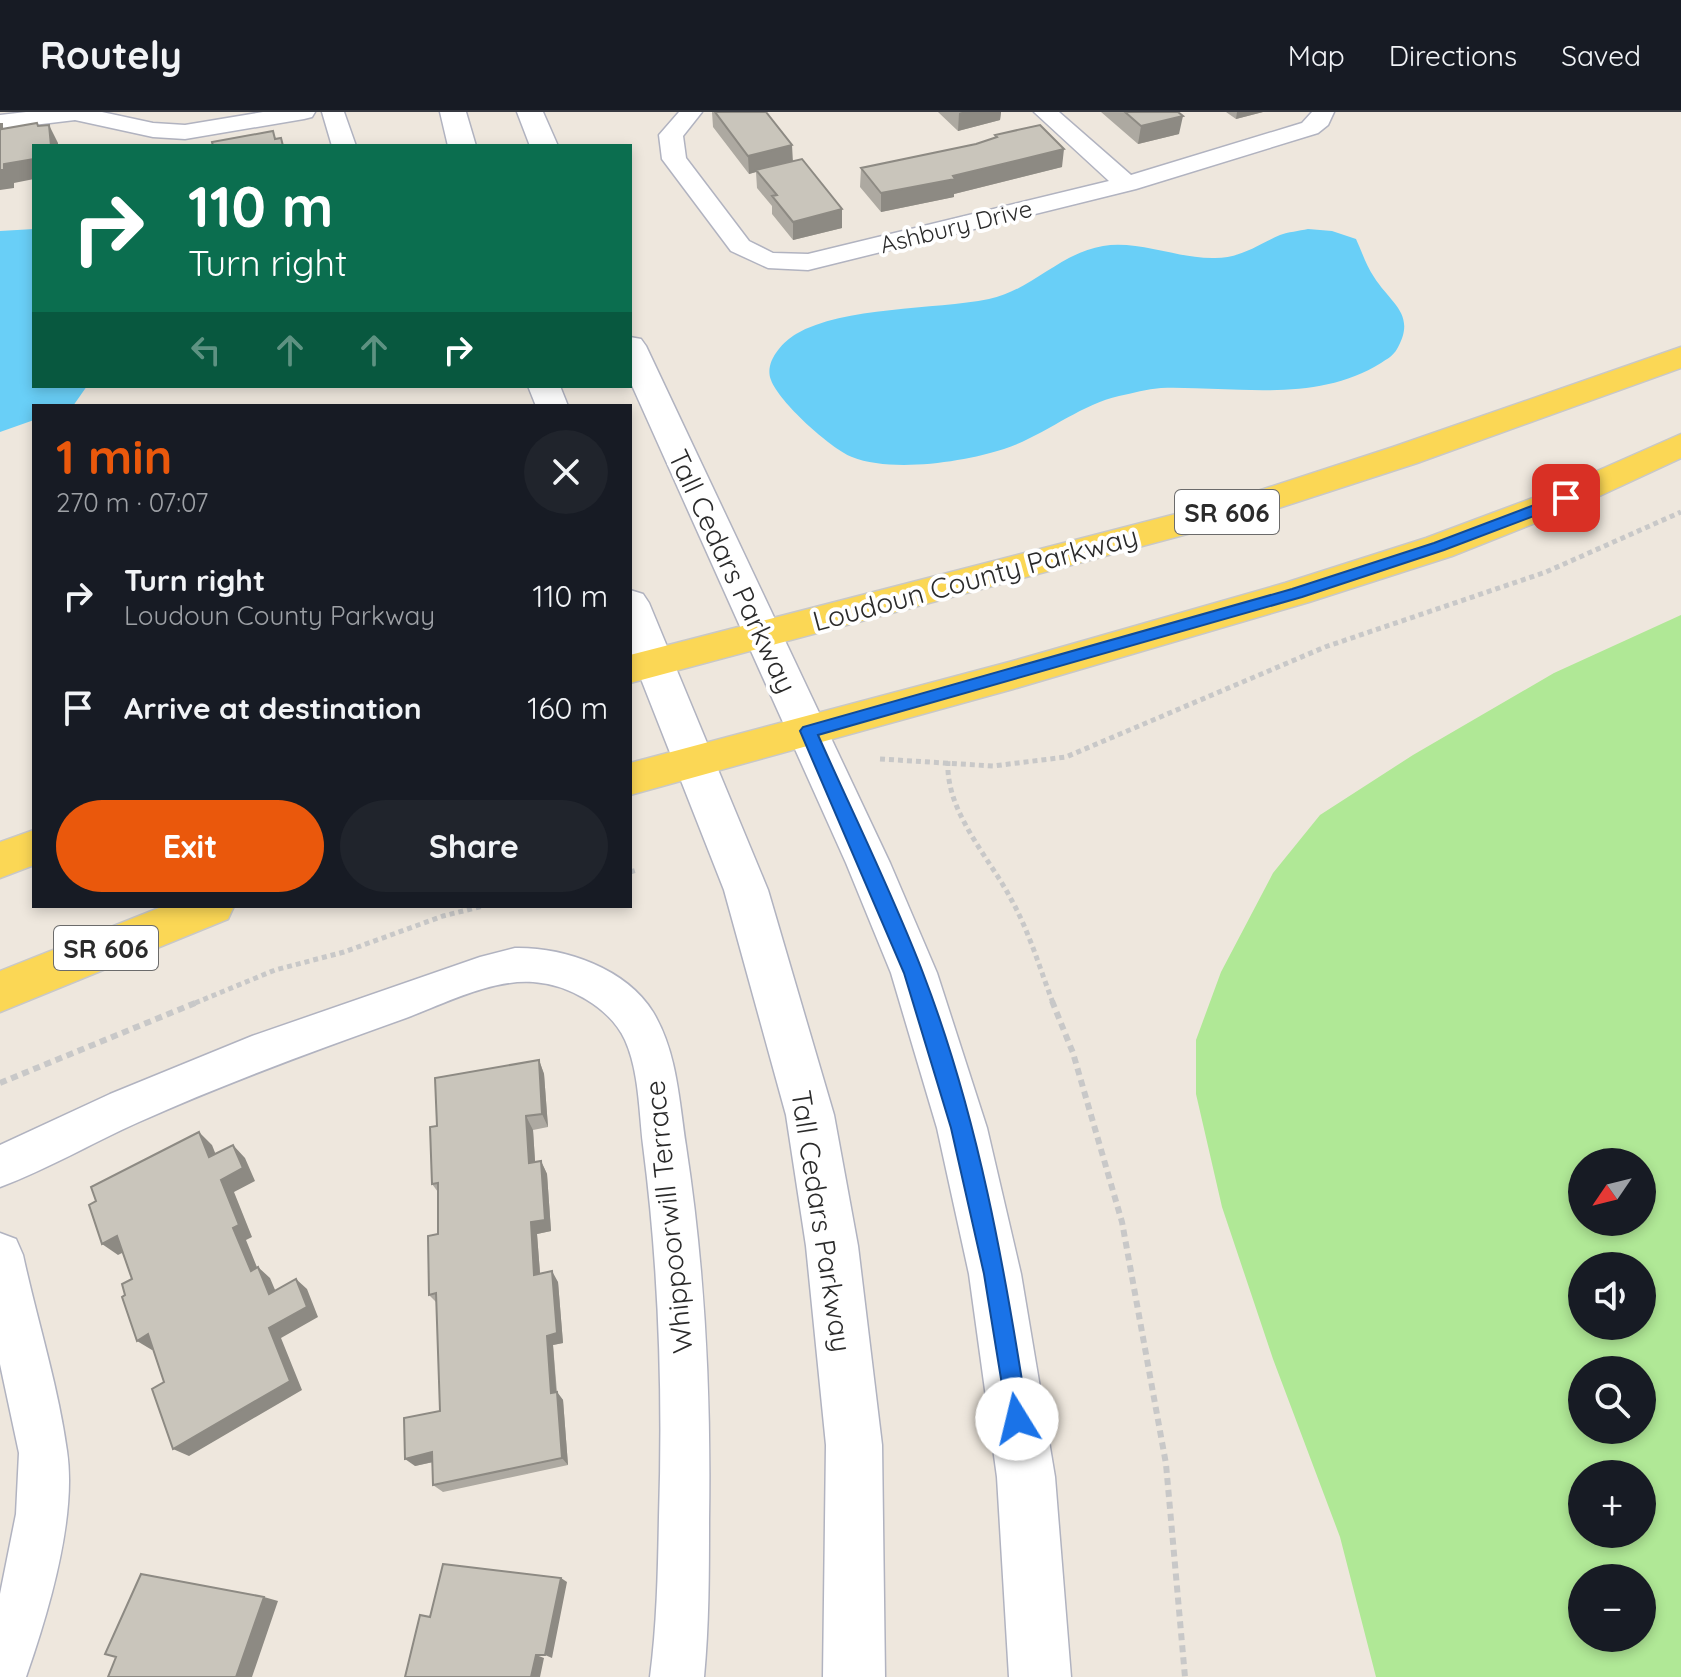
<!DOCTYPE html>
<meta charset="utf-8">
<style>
:root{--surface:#171b24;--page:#20242c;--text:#f1f3f6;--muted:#9ea1a6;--line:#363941;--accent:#ea580c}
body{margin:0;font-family:Quicksand,sans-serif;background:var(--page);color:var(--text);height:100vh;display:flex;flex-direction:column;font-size:30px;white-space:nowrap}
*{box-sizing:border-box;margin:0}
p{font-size:26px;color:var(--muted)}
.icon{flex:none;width:44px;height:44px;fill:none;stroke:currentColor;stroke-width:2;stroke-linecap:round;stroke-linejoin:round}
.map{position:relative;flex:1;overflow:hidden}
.drawer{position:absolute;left:32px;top:292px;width:600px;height:504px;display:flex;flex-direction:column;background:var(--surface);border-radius:0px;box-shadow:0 4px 12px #0003}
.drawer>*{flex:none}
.guide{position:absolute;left:32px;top:32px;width:600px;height:244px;border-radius:0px;box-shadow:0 4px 12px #0003;background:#0b6e4f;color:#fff;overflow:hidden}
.needle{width:52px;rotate:235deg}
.controls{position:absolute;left:1568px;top:1036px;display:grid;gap:16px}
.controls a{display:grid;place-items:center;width:88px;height:88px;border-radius:50%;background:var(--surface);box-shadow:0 4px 12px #0003;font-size:40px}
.pin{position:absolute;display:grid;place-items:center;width:68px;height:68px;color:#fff;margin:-34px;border-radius:16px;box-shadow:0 4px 12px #0006}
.me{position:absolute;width:88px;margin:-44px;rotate:351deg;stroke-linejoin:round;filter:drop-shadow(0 0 6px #0008)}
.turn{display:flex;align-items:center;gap:28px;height:168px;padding:0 24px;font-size:36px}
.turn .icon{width:104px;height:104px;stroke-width:2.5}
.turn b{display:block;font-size:56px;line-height:68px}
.lanes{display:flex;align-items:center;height:76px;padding:0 24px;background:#0003;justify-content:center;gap:40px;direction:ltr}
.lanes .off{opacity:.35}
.round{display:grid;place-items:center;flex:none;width:84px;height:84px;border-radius:42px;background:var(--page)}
.head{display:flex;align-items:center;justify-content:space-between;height:136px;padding:0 24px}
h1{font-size:48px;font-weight:700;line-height:60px;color:var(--accent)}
.primary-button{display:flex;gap:16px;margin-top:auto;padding:16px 24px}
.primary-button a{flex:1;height:92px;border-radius:48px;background:var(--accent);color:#fff;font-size:32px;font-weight:700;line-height:92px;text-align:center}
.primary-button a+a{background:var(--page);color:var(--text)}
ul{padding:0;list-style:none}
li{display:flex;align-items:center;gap:24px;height:112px;padding:0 24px}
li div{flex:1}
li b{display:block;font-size:30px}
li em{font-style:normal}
header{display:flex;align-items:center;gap:48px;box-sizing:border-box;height:112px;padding:0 40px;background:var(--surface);border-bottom:2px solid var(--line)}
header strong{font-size:38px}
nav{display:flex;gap:44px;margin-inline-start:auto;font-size:28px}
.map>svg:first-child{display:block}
.green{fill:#b0e896;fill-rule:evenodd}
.water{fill:#69cff7}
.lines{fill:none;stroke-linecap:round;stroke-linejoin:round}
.street-casing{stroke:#b1b3c0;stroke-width:3}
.secondary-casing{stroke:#b1b3c0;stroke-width:3}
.primary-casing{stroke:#c8c8c8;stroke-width:3}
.path-far1{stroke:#c8c8c8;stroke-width:5;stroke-dasharray:5 4;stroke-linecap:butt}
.path{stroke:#c8c8c8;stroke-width:6;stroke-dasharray:7 5;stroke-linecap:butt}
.street{fill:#fff;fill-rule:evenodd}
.secondary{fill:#fff;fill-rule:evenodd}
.primary{fill:#fbd755;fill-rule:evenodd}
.wall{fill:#ada9a1}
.shaded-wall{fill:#8d8a83}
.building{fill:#c9c5bb;stroke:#8d8a83;stroke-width:2}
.route{fill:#1a73e8;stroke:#114b97;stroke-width:2}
.labels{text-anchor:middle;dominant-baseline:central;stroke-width:8;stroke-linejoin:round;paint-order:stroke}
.far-street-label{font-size:24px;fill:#2b2b2b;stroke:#fff}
.shield{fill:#fff;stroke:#6b6b6b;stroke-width:2}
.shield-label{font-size:26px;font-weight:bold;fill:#2b2b2b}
.street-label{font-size:28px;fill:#2b2b2b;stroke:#fff}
</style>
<header>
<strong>Routely</strong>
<nav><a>Map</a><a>Directions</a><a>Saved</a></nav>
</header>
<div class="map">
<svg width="1681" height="1565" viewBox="0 0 1681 1565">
<rect width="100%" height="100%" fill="#eee7dd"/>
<!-- green -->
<path class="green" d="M1681,503V1565H1376L1340,1425L1273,1247L1222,1095L1196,982V928L1221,860L1273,761L1320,703L1413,643L1554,561ZM1582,1050H1642V1110H1582ZM1582,1154H1642V1214H1582ZM1582,1258H1642V1318H1582ZM1582,1362H1642V1422H1582ZM1582,1466H1642V1526H1582Z"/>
<!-- water -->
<path class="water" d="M34,117V274H87L73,294H34V308L0,320V119Z
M1308,117L1332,119L1356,127C1362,140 1366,153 1374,165C1391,192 1417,202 1397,237C1393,244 1387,247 1381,251C1316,292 1234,274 1161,276C1147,277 1133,281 1119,284C1079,293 1044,324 1004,337C964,350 892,361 852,345C830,336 779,290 771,268C764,251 781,231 796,222C844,194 934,198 989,187C1032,178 1060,141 1103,134C1139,128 1178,147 1215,146C1241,146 1257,133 1280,123C1288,120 1299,119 1308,117Z"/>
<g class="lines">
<!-- street casing -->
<g class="street-casing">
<path id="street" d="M26,0H102L153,11L185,13L263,0H315L312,5L304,7L185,27L153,25L75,8L0,17V3Z
M322,0H344L356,34H332Z
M679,0H702L683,24L686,46L749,129L773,141L808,142L1109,69L1034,0H1059L1131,63L1302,11L1312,0H1334L1328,13L1318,21L1136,77L808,158L768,156L731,139L662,47L659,23Z
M515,836C564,835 626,856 653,900C677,940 679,988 686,1034C705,1157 711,1282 709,1408C709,1460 709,1513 704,1565H650C657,1512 658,1459 659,1405C663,1281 659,1156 643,1033C639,999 639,959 625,928C610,895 567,872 533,870C491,867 444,892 406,906C316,938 226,971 139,1010C92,1031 48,1057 0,1075V1033L110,982L252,924L480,845Z
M0,1121L16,1127L23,1143C37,1208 58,1273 67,1339C77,1406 48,1502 26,1565H0V1482L16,1402L19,1341L0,1252Z"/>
</g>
<!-- secondary casing -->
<g class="secondary-casing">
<path id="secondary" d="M440,0H466L476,34H448Z
M517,0H543L558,34H530Z
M630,225L641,227L646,234L890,751L937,861L987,1016L1021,1162L1055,1365L1071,1565H1009L997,1365L969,1162L937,1016L891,861L846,751L630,269Z
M528,274H560L568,294H536Z
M630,478L643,482L649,491L768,778L834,1003L858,1134L882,1333L885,1565H823L826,1333L806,1134L786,1003L724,778L630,539Z"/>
</g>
<!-- primary casing -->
<g class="primary-casing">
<path id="primary" d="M1681,235V256L1417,351L1251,405L630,571V543L1230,388L1393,335Z
M1681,322V346L1578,394L1452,444L1309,490L1013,577L630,683V651L1013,549L1285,471L1426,426L1554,378Z
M34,718V753L0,766V730Z
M164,794H234L228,807L0,900V859Z"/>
</g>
<!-- path-far1 -->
<path class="path-far1" d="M880,647L993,654L1066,645L1325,535L1546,460L1681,400
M948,649C945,699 989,745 1011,787C1029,819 1040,857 1053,891
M630,760L637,758
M195,891L275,858L344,840L443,804L483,794"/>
<!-- path -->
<path class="path" d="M1052,889L1073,941L1122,1110L1166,1352L1185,1565
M0,971L200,889"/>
<!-- street -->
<use href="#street" class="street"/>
<!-- secondary -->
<use href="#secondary" class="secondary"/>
<!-- primary -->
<use href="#primary" class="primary"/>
</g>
<!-- wall -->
<path class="wall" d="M712,0H766L793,49L842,116L793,128L772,102V94L757,76L756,60L749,62L713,15Z
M938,0H1001L1000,8L958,19Z
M1101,0H1178L1179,22L1138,32Z
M1226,0H1263L1236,7Z
M995,23L1062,55L954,82V85L881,100L860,75L861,56L976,32L994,26Z
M539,948L544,962L548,1015L533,1018L535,1050L541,1049L547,1062L551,1119L537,1122L540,1162L558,1170L563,1231L553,1233L557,1280L563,1288L568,1353L443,1380L433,1373V1350L415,1354L440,1299L437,1191L429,1183L438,1122V1080L432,1072L437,1014Z"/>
<!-- shaded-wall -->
<path class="shaded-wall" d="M962,0H1001L1000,8L958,19L959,1Z
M1237,0H1263L1236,7Z
M1183,4L1179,22L1138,32L1141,14Z
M49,13L58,31V34H51Z
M792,33L793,51L756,58V60L749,62L748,44Z
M1064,37L1062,55L954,82V85L881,100V81Z
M34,47V67L14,71V76L0,78V58L4,52Z
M842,97V116L793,128V110Z
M539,948L544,962L548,1015L542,1002Z
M526,1004L533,1018L536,1064L529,1051Z
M199,1020L212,1033L222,1058L209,1045Z
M233,1033L245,1046L255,1069L234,1080L252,1125L246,1128L263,1170L251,1159L233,1116L221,1068Z
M541,1049L547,1062L551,1119L537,1122L541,1174L534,1163L531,1110Z
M117,1124L132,1136L118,1143L102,1132Z
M258,1155L270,1166L281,1192L269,1182Z
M552,1159L558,1170L563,1231L553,1233L557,1290L551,1281L547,1224Z
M296,1167L307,1177L318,1205L281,1226L302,1278L189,1344L173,1337L269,1216Z
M148,1222L163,1232L152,1238L137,1229Z
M557,1280L563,1288L568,1353L562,1346Z
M432,1340L442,1348L415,1354L405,1347Z
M561,1466L567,1470L552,1546L545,1543Z
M264,1485L278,1489L252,1565H236Z
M536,1543L544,1546L540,1565H531Z"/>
<!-- building -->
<path class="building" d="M715,0H766L792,33L748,44Z
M1125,0H1178L1183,4L1141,14Z
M37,11L38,14L49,13L51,34H34V47L4,52V58H0V12H2V17Z
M1040,13L1064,37L953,64L955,67L881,81L861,56L976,32L997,25L995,23Z
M273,19L275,27L281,26L283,34H213L212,30Z
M802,47L842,97L793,110L772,84L777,83L756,58Z
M539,948L542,1002L526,1004L529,1051L541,1049L545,1108L531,1110L534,1163L552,1159L557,1221L547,1224L551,1281L557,1280L562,1346L433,1373L432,1340L405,1347L404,1306L440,1299L436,1181L429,1183L428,1124L438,1122V1071L432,1072L430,1015L437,1014L435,966Z
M199,1020L209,1045L233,1033L243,1056L221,1068L239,1113L233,1116L251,1159L258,1155L269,1182L296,1167L307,1195L269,1216L290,1269L173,1337L152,1277L164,1270L148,1222L137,1229L122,1185L125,1183L122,1172L132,1167L117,1124L102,1132L89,1093L96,1089L91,1075Z
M443,1452L561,1466L545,1543H536L531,1565H405L420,1503L430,1505Z
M141,1462L264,1485L236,1565H108L116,1545L105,1542Z"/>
<!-- route -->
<path class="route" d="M1566,381L1573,386L1571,390L1444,438L1302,485L818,623C853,702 892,780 923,861C978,1004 1005,1156 1028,1307L1025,1316L1017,1319L1009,1316L984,1162L951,1016L904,861L800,619L803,615L1292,477L1434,431Z"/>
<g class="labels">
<!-- far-street labels -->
<g class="far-street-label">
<text transform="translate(956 114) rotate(-14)">Ashbury Drive</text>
</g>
<!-- shield labels -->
<g class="shield">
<rect x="1175" y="378" width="104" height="44" rx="6"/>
<rect x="54" y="814" width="104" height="44" rx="6"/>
</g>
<g class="shield-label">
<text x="1227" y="400">SR 606</text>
<text x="106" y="836">SR 606</text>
</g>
<!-- street labels -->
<g class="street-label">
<text transform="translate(733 459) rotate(65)">Tall Cedars Parkway</text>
<text transform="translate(975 466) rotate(-15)">Loudoun County Parkway</text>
<text transform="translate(668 1105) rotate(-96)">Whippoorwill Terrace</text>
<text transform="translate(822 1109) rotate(81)">Tall Cedars Parkway</text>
</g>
</g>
</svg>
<div class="controls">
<a><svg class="needle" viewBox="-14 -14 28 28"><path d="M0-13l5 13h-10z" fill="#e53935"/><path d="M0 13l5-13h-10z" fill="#9ea1a6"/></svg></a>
<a><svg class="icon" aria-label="sound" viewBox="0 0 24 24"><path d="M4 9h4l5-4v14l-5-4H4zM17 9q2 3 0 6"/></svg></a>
<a><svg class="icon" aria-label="search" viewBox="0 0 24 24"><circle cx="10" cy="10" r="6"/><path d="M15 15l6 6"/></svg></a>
<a>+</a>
<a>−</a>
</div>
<div class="pin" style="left:1566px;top:386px;background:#d93025"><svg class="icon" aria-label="arrive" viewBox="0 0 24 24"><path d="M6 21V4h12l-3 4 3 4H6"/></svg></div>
<svg class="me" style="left:1017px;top:1307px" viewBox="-20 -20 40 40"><circle r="19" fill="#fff"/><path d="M0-13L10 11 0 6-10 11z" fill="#1a73e8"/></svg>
<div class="guide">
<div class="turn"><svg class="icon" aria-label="right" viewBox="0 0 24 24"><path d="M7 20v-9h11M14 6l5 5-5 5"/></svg><div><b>110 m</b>Turn right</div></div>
<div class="lanes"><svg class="icon off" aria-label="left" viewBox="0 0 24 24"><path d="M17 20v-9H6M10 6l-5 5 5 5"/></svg><svg class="icon off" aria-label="ahead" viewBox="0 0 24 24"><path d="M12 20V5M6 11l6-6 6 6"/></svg><svg class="icon off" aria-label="ahead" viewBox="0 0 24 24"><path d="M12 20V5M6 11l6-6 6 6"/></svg><svg class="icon" aria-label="right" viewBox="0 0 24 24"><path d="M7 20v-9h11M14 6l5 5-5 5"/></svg></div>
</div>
<section class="drawer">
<div class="head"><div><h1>1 min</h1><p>270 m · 07:07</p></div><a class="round"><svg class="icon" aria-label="close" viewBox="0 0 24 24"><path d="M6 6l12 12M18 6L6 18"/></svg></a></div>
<ul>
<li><svg class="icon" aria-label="right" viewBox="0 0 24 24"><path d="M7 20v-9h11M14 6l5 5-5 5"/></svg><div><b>Turn right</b><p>Loudoun County Parkway</p></div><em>110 m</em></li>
<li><svg class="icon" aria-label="arrive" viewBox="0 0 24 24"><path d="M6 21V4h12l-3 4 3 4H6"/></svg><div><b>Arrive at destination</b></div><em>160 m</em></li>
</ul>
<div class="primary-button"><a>Exit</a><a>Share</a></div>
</section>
</div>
